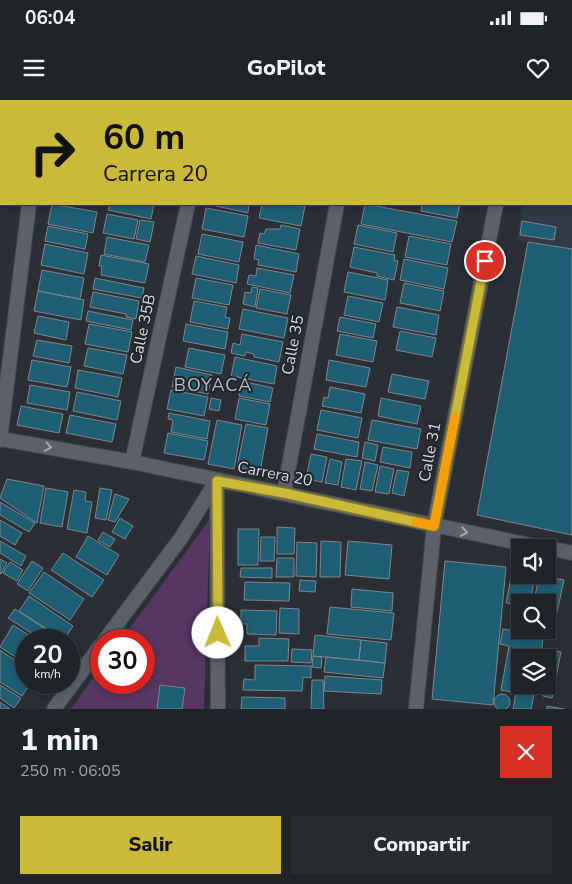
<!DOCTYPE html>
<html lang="es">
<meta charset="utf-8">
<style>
:root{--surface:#202328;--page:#282b30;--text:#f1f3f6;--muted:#a2a4a8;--line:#3d4045;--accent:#cbb939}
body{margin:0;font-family:"Nunito Sans",sans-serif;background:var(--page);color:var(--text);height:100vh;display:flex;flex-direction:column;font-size:19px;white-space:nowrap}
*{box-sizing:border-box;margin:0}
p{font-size:16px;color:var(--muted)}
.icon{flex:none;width:28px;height:28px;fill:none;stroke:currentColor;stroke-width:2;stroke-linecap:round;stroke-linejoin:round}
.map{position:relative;height:609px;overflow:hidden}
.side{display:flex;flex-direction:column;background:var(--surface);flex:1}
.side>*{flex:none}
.guide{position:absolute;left:0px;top:0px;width:572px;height:105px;box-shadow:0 2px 8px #0003,0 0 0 1px var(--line);background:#cbb939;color:#111;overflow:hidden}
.controls{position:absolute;left:511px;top:439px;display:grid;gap:10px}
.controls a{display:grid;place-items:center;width:45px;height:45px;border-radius:0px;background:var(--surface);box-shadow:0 2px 8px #0003,0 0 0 1px var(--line);font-size:25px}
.speed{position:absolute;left:15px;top:529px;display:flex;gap:10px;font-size:25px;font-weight:700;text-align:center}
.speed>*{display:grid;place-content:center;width:65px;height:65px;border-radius:50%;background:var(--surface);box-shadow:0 2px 8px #0003,0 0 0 1px var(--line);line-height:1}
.speed small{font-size:12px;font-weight:400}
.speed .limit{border:8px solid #d22;background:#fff;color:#111}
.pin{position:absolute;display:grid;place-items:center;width:42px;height:42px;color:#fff;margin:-21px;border:2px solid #fff;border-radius:50%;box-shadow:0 1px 5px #0007}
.me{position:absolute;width:55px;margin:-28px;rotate:359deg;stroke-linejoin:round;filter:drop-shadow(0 0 4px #0008)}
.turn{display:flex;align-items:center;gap:18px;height:105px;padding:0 20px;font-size:22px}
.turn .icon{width:65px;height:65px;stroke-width:2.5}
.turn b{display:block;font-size:35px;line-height:42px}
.round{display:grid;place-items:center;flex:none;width:52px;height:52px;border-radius:0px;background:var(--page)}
.headline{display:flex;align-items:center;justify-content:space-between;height:85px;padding:0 20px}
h1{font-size:30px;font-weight:800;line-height:38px}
.button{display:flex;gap:10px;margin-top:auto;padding:10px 20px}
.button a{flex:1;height:58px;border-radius:0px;background:var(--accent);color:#111;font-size:20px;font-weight:800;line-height:58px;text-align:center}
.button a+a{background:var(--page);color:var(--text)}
.status{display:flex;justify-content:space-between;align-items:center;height:35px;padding:0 25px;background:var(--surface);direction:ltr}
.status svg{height:14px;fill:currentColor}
header{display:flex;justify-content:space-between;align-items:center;height:65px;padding:0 20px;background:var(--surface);font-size:22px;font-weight:800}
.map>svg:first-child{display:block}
.built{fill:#313a44}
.green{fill:#563663}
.building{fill:#1d5e74;stroke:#7d868a}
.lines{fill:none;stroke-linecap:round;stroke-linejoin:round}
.minor-casing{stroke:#464a4e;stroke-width:16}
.tertiary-casing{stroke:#464a4e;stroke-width:16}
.minor{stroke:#5c6167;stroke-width:14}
.tertiary{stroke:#5c6167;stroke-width:14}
.oneway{stroke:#a6aaae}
.route-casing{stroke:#847825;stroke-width:12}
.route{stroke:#cbb939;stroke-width:9}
.slow{stroke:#f59e0b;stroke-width:9}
.labels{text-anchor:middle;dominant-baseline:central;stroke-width:4;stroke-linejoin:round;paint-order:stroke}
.street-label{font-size:16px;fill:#d7dade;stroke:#21252b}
.neighbourhood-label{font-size:18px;letter-spacing:1px;fill:#b9bfc6;stroke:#21252b}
</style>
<div class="status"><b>06:04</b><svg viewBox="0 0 49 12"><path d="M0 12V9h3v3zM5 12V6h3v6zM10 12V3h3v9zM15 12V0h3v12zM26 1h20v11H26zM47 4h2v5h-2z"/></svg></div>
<header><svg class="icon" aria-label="menu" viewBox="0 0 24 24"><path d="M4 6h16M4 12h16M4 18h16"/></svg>GoPilot<svg class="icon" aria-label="heart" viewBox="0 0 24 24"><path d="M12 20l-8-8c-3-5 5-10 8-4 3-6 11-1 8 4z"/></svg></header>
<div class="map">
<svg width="572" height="609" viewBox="0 0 572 609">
<rect width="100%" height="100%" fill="#2b2f35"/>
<!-- built -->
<path class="built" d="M572,64V149L517,140L523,104H571Z"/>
<!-- green -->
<path class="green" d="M210,419L204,609H71L101,567V582H144V540H121Z"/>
<!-- building -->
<path class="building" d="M285,0H332L285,1Z
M380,0H423L380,1Z
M542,0H572V59L571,1Z
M52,104L97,112L93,133L48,124Z
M110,104H154L151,119L108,110Z
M207,104H249L248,113Z
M262,104L305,106L301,126L259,118Z
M365,104L457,121L452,142L361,124Z
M422,104H460L457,118L421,111Z
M206,108L248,116L244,137L202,129Z
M107,114L138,120L134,139L103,133Z
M140,120L154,122L150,142L136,139Z
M522,121L556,127L554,140L520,135Z
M281,125L300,129L296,150L258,143L260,133L264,134L266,129H280Z
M358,125L397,133L393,152L354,144Z
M48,126L88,134L85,149L45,141Z
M202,134L243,142L239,162L198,154Z
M409,136L451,144L447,165L405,157Z
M107,137L149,145L145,162L104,154Z
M528,142L572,149V435L477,415Z
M45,144L88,153L84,174L41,165Z
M256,145L299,154L296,172L258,165L259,160L254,159Z
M354,147L395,155L394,160L398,161L394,180L377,176V173L350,167Z
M101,155L149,164L145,183L101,175L102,166H99Z
M196,156L239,165L236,183L192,174Z
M404,159L448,168L444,189L400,180Z
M257,168L294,175L290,193L247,184L249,175L256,176Z
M42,170L84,178L80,199L38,191Z
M348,172L388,180L385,200L344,192Z
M95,178L144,188L142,198L93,189Z
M196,178L233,185L229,205L192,198Z
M404,183L444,191L440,211L400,203Z
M252,187L258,188L255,207L243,204L245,192L251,193Z
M260,189L291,195L287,214L256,208Z
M38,191L84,200L81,220L34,211Z
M93,192L139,201L136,219L126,217V214L90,207Z
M348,196L383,203L379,222L344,215Z
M194,201L227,207L225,217L230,218L228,229L190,222Z
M397,207L439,215L436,235L393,227Z
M243,209L288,218L284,238L239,229Z
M88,211L133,220L131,230L86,221Z
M38,216L69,222L66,240L34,233Z
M340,217L376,224L373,238L337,231Z
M89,224L132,232L128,252L85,244Z
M186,224L228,232L225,249L183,241Z
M400,231L436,238L432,257L396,250Z
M242,234L283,242L279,262L254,257V254L246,252L245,256L231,253L233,243L240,245Z
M340,234L377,241L373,262L336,255Z
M37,240L72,246L69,263L33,256Z
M88,248L127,255L123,274L84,266Z
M189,248L225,255L221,274L185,267Z
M235,257L277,266L274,284L231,276Z
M32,260L71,267L67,287L28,280Z
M329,260L370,268L366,287L326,280Z
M176,267L212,275L208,294L172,287Z
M78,270L122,278L118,297L75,288Z
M392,274L429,281L425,299L388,292Z
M241,281L273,288L270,302L239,296Z
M30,285L70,292L67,310L27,303Z
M330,287L365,294L361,313L322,306L324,297L328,298Z
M171,290L208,297L204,316L167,309Z
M77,292L121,301L117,320L73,311Z
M211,298L221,300L219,311L209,309Z
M239,298L270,304L266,325L235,319Z
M381,298L421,306L417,324L378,316Z
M21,306L63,314L59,333L17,325Z
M321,310L362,318L358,338L317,330Z
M169,313L210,321L207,339L171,332L173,320L168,319Z
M70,315L116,324L112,342L66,333Z
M217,320L242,325L234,369L208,364Z
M372,320L421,329L417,349L368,340Z
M246,324L268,328L260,372L237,367Z
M168,333L208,341L204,360L164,353Z
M317,334L359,342L357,357L314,349Z
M365,342L378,345L375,361L362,358Z
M383,347L412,352L410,368L380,362Z
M311,354L327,357L322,382L306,379Z
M330,359L342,362L338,385L325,383Z
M346,359L362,361L356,390L341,387Z
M365,362L378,365L372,391L360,389Z
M380,366L394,369L389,394L375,392Z
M397,370L409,372L404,396L392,393Z
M7,379L44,386L37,423L0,398Z
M46,388L68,392L62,427L40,423Z
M100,388L112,390L106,420L95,418Z
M74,390L86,392L85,401L92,402L87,433L67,429Z
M115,394L129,399L115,422L108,420Z
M0,402L35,423L29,432L0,415Z
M120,418L133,426L125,439L112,432Z
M0,420L22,433L15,445L0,436Z
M277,427L295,428L294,454H277Z
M238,429H259L258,465H238Z
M103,432L115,439L110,447L98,440Z
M88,436L119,455L107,475L76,457Z
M261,437H275L274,461H260Z
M0,441L26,456L21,466L0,453Z
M321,441L341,442L340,477H320Z
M348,441L392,445L389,479L345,475Z
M297,442L317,443L316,477L296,476Z
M63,453L104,480L92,497L51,470Z
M277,458H294V477H276Z
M0,459L7,463L1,474L0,473Z
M32,461L43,468L28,491L17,484Z
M445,461L506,467L493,605L432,599Z
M10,462L23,470L17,481L3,473Z
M241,468H272V478L240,477Z
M44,472L84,499L70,520L29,493Z
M512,472L535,476L530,502H520V505L506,503Z
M539,475L564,480L557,512L548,510V502H534Z
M300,480L316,481L315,492L299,491Z
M245,482L290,483L289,501L244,500Z
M352,489L393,493L392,511L351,507Z
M29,496L73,526L64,540L19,511Z
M330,507L394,513L391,540L327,534Z
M280,508L299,509V534L279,533Z
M15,509L62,540H42L8,518Z
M241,510L277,511L276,535L247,534V524H241Z
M13,525L36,540H26V564L0,547Z
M503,529L543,536L541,558H520V585H536L531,609H513L516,593L501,590L509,546L500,544Z
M315,535L361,540L359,560L313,556Z
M259,538L289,539L288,561H245V546H259Z
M361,540L387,543L385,563L359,560Z
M292,549L312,550L311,563L291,562Z
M0,550L26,568V582H31L22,596L0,582Z
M551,550L561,552L552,598L543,596L545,585H548Z
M313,556L322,557L321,568L312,567Z
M326,557L385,563L383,578L324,572Z
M255,565L311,566V578L303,577L302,591L243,590L244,579L255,580Z
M325,576L382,580L381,594L324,591Z
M312,580H323L324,609H311Z
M0,585L21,598L14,608L0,598Z
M160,585L185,588L182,609H157Z
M494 602a8 8 0 1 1 16 0a8 8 0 1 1-16 0Z
M242,597L285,598V609H241Z
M0,602L10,609H0Z
M547,606L564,609H547Z"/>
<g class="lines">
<!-- minor casing -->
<g class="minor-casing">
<path id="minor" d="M45,1V0
M210,1L211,0
M356,1L357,0
M516,1L517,0
M0,67L1,66
M0,340L29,104
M132,362L188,104
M217,381L218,609
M284,393L337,104
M105,540L181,438L216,382
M54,609L101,545
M416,609L434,426L496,104"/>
</g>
<!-- tertiary casing -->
<g class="tertiary-casing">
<path id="tertiary" d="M0,339L132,362L544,448
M548,448L572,453"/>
</g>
<!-- minor -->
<use href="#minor" class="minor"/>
<!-- tertiary -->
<use href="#tertiary" class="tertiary"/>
</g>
<!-- one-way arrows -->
<defs><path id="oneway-chevron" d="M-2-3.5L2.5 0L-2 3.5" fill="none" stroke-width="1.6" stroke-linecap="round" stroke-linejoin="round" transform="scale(1.25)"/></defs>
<g class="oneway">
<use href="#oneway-chevron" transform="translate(48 347) rotate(10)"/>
<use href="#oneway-chevron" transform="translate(464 432) rotate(11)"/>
</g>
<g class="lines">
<!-- route casing -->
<g class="route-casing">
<path id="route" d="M218,533L217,381L284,393L434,426L485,161"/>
</g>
<!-- route -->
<use href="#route" class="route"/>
<!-- slow -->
<path class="slow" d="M416,422L434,426L455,317"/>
</g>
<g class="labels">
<!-- street labels -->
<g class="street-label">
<text transform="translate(143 229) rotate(-78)">Calle 35B</text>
<text transform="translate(293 245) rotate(-79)">Calle 35</text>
<text transform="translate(430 352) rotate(-79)">Calle 31</text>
<text transform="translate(275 374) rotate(11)">Carrera 20</text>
</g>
<!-- neighbourhood labels -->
<g class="neighbourhood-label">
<text x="213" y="285">BOYACÁ</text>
</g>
</g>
</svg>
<div class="controls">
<a><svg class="icon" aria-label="sound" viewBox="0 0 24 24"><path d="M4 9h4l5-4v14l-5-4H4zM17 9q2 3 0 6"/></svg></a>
<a><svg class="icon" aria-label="search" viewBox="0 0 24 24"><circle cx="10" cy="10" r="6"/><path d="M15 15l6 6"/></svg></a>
<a><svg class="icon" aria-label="layers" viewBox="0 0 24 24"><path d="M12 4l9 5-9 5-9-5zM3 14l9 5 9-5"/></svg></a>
</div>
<div class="speed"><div>20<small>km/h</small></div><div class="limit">30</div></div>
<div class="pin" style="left:485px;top:161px;background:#d93025"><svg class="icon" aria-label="arrive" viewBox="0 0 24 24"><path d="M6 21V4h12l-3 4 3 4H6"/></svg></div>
<svg class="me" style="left:218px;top:533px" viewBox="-20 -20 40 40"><circle r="19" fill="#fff"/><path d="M0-13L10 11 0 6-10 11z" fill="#cbb939"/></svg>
<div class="guide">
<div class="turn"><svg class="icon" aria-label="right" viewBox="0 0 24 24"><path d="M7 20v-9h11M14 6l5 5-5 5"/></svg><div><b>60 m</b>Carrera 20</div></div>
</div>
</div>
<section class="side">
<div class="headline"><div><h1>1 min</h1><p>250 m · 06:05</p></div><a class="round" style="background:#d93025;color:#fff"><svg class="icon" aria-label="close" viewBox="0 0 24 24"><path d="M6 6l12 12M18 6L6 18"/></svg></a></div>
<div class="button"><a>Salir</a><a>Compartir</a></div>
</section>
